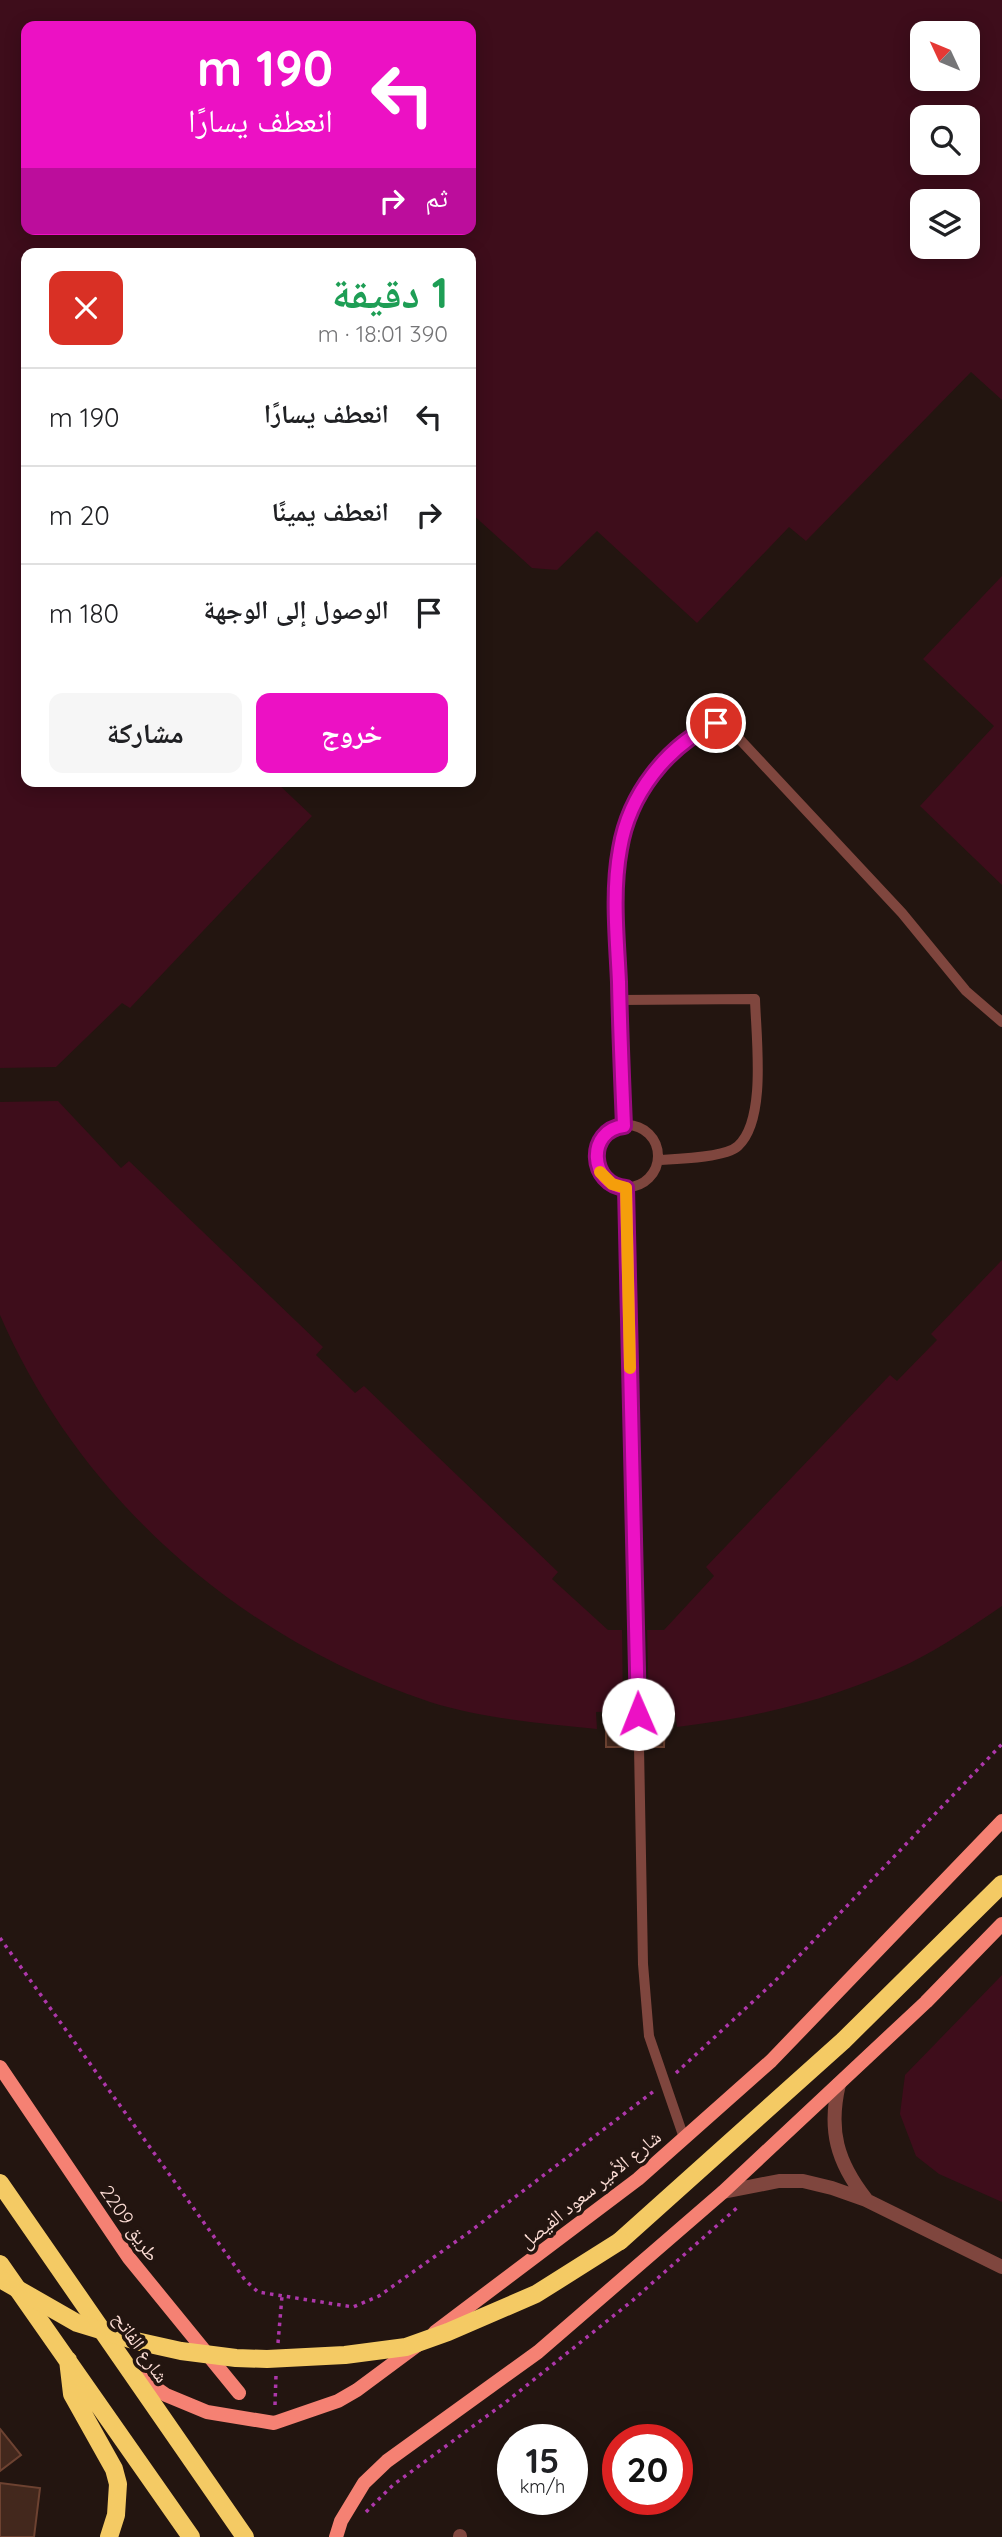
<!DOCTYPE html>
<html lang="ar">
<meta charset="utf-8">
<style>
:root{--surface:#fff;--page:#f6f6f6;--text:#202124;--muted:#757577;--line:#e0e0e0;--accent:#ec11c4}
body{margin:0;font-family:Quicksand,"Noto Naskh Arabic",sans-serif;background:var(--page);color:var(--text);direction:rtl;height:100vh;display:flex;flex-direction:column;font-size:26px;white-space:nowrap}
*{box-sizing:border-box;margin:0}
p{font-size:23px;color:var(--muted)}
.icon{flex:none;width:38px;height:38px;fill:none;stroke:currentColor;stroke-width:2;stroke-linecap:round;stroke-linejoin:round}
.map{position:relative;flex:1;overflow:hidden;direction:ltr}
.side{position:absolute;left:21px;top:248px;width:455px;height:539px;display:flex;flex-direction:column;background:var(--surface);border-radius:14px;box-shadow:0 4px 18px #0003;direction:rtl}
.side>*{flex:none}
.top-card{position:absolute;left:21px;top:21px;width:455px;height:214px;border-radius:14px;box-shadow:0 4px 18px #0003;direction:rtl;background:#ec11c4;color:#fff;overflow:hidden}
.needle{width:46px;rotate:314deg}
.buttons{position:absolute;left:910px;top:21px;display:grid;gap:14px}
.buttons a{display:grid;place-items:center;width:70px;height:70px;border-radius:14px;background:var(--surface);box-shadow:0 4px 18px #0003;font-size:35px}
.speed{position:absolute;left:497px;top:2424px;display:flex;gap:14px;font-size:35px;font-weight:700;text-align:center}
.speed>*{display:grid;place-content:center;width:91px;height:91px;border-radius:50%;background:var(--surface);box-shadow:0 4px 18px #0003;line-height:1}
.speed small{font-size:18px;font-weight:400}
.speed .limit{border:10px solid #d22;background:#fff;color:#111}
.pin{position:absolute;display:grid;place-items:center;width:60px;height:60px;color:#fff;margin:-30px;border:4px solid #fff;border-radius:50%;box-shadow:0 2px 7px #0007}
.me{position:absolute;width:77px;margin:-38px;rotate:359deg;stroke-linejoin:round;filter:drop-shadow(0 0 5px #0008)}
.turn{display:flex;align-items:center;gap:24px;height:147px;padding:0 28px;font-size:32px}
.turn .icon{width:91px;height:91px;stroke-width:2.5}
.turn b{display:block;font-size:49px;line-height:60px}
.then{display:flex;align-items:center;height:66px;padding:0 28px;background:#0003;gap:14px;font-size:26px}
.round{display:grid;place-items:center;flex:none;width:74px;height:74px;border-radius:14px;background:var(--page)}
.headline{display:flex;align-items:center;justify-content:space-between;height:119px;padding:0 28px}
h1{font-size:42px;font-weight:700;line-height:52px;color:#1e9e55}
.button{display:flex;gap:14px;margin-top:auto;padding:14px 28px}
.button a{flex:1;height:80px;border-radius:14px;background:var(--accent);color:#fff;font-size:28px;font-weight:700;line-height:80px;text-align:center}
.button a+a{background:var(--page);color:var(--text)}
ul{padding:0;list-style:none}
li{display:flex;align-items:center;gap:21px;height:98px;padding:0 28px;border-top:2px solid var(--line)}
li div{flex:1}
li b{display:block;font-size:26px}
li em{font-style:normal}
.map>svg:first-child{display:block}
.water{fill:#3e0d1b;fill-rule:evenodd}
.pier{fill:#231510}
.building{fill:#43281d;stroke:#6d4231;stroke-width:2}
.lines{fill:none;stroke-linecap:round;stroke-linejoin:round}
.path{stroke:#ad37aa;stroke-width:3.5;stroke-dasharray:3.5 5;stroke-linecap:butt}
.lane{stroke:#7f463e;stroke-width:10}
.street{stroke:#7f463e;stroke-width:14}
.secondary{stroke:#f58173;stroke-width:14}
.primary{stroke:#f4ca64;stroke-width:18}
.primary-bridge{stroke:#f4ca64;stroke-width:18}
.route-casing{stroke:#990b7f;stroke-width:18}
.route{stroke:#ec11c4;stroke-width:12}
.slow{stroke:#f59e0b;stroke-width:12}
.labels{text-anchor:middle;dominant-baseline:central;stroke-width:7;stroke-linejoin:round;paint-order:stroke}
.street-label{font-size:19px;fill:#fcddd5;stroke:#231510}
</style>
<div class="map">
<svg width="1002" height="2537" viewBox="0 0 1002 2537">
<rect width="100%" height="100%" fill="#231510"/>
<!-- water -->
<path class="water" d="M0,0H1002V400L971,372L806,541L789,527L697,623L597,531L557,570L532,568L471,513V254H26V782H276L312,816L130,1008L122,1003L56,1067L0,1068ZM26,26H471V229H26ZM922,33H968V79H922ZM922,117H968V163H922ZM922,201H968V247H922Z
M1002,576V885L920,806L994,726L923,659Z
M58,1101L121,1168L129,1161L323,1347L316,1355L355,1393L364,1386L558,1572L552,1579L608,1630H664L714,1576L706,1567L890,1375L897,1381L937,1340L931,1334L1002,1260V1606C973,1626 942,1647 910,1663C836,1699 758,1717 677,1727L675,1713L662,1710L596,1712L597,1729C541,1723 484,1719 430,1702C241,1640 79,1498 0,1315V1102Z
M1002,1975V2202L939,2174L916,2156L900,2114L905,2075Z"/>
<!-- pier -->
<path class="pier" d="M622,1626H647L649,1707L623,1708Z"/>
<!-- building -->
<path class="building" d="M606,1713L631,1714L632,1718L637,1721L642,1720L645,1714H665L664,1747H646L645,1743L640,1740L635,1741L632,1747H606Z
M0,2429L21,2455L0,2471Z
M0,2483L40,2488L34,2537H0Z"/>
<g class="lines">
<!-- path -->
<path class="path" d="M0,1938L245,2280L258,2292L353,2307L379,2296L468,2233L654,2091
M676,2073L774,1982L1002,1744
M278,2343L282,2296
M275,2405L276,2375
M366,2512L393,2485L506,2402L632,2301L739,2206"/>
<!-- lane -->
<path class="lane" d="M619,1000L755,999C756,1037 767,1120 738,1146C725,1158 676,1159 658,1160
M596 1156a31 31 0 1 1 62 0a31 31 0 1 1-62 0Z
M624,1126C622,1079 621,1033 619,987C617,936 609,849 634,803C653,768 680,740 716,723L731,730L902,913L966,991L1002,1022
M626,1188L638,1714
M639,1747L643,1964L649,2036L684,2138"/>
<!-- street -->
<path class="street" d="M839,2084C828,2130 837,2162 866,2199
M723,2192L779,2181H803L832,2188L866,2200L1002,2267
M460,2536V2537"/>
<!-- secondary -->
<path class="secondary" d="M0,2067L129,2258L239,2393
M435,2332L638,2179L771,2061L1002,1821
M136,2374L166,2395L207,2412L274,2423L338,2401L357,2390L419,2344
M336,2537L341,2521L364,2483L387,2461L538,2352L723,2192L926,2002L1002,1924"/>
<!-- primary -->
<path class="primary" d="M0,2183L245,2537
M620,2241L843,2041L1002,1884
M0,2264L191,2537
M68,2360L72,2394L114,2469L118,2484L116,2515L109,2537"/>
<!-- primary-bridge -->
<path class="primary-bridge" d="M0,2279L77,2323L136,2341L181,2351L236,2358L267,2359L345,2355L406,2347L448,2332L536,2294L620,2241"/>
</g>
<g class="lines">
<!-- route casing -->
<g class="route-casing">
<path id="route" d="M638,1714L626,1188C589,1185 586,1130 624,1126C622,1078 620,1030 619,982C617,938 612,892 620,849C629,794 667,746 716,723"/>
</g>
<!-- route -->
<use href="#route" class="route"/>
<!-- slow -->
<path class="slow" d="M600,1172L612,1184L626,1188L630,1368"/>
</g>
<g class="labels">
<!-- street labels -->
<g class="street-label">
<text transform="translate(590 2189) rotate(-39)">شارع الأمير سعود الفيصل</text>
<text transform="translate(130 2223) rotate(55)">طريق 2209</text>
<text transform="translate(141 2347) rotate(55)">شارع الفاتح</text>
</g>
</g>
</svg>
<div class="buttons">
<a><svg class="needle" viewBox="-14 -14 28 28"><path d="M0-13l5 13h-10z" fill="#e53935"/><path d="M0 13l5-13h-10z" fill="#757577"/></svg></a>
<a><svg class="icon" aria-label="search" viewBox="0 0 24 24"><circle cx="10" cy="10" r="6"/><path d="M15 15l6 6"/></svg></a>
<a><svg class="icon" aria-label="layers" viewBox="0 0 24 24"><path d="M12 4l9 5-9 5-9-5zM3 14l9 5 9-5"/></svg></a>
</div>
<div class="speed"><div>15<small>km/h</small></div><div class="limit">20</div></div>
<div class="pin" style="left:716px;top:723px;background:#d93025"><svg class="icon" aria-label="arrive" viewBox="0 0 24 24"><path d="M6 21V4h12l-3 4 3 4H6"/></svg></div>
<svg class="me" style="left:638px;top:1714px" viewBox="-20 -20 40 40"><circle r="19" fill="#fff"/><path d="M0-13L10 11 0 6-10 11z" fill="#ec11c4"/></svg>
<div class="top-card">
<div class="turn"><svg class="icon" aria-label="left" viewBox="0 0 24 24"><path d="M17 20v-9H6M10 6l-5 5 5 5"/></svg><div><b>190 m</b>انعطف يسارًا</div></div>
<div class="then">ثم<svg class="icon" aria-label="right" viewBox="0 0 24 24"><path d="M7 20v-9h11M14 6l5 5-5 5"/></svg></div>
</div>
<section class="side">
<div class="headline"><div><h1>1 دقيقة</h1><p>390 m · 18:01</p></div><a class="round" style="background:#d93025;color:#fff"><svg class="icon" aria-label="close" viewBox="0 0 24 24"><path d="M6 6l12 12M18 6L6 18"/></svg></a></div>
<ul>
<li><svg class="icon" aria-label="left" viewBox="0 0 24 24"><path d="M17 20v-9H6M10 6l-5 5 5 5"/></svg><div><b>انعطف يسارًا</b></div><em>190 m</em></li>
<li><svg class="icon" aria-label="right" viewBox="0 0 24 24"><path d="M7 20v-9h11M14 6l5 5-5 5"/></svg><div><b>انعطف يمينًا</b></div><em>20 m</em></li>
<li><svg class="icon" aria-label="arrive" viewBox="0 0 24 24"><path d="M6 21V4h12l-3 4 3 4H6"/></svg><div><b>الوصول إلى الوجهة</b></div><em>180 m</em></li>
</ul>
<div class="button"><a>خروج</a><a>مشاركة</a></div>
</section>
</div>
